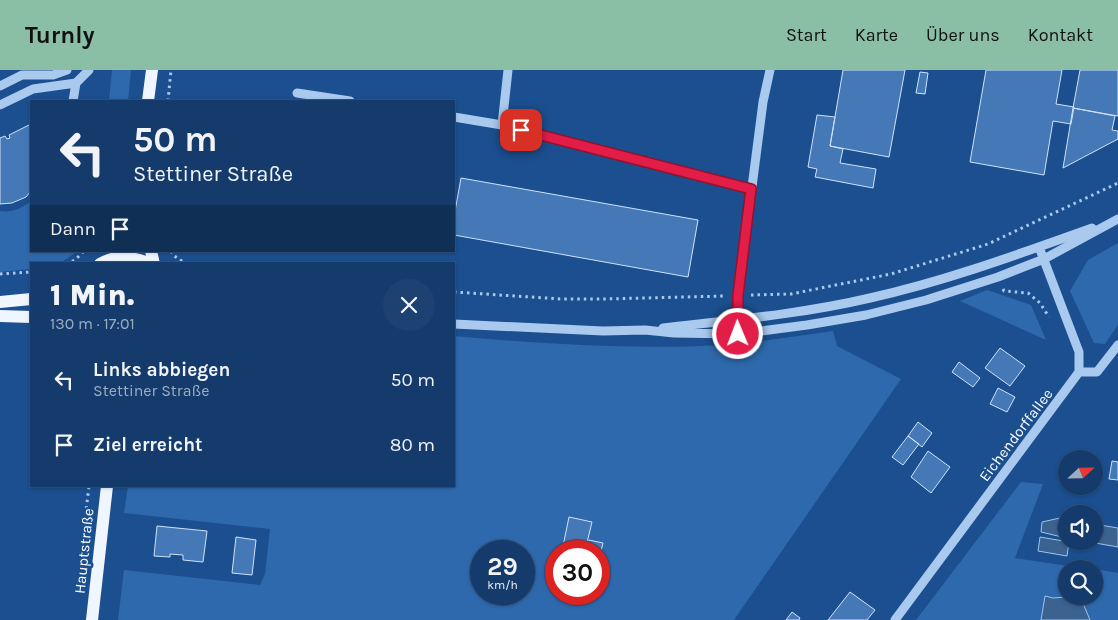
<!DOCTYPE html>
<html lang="de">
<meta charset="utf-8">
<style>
:root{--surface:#143b6b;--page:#1d4271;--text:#f1f3f6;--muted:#9dadc1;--line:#33557e;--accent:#8abfa5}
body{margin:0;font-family:Karla,sans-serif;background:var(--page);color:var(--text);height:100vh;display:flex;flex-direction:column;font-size:19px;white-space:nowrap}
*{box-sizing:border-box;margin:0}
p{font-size:16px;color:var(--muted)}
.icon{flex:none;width:28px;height:28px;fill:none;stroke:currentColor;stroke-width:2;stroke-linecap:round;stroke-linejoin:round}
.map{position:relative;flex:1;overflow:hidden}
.drawer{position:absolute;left:30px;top:192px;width:425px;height:225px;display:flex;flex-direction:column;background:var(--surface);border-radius:0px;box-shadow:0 1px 4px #0004,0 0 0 1px var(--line)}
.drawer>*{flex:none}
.top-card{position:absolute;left:30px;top:30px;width:425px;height:152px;border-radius:0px;box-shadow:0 1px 4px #0004,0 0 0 1px var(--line);background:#143b6b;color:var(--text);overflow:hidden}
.needle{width:32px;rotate:68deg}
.tools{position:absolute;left:1058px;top:380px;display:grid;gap:10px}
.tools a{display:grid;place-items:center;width:45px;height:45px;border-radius:50%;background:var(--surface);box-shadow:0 1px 4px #0004,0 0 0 1px var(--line);font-size:25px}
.speed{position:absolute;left:470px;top:470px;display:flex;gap:10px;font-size:25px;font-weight:700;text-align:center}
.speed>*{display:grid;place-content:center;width:65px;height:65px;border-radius:50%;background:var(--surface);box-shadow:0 1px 4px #0004,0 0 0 1px var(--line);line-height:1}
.speed small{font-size:12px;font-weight:400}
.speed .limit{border:8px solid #d22;background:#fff;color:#111}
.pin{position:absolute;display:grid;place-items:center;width:42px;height:42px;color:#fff;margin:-21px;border-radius:10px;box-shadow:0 2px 8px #0006}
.me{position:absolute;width:55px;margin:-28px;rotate:359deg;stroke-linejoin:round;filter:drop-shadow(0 0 4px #0008)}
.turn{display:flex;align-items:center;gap:18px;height:105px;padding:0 20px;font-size:22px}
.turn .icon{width:65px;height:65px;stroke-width:2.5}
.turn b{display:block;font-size:35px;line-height:42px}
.then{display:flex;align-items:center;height:48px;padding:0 20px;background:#0003;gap:10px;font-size:19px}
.round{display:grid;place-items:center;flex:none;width:52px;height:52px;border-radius:26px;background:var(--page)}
.summary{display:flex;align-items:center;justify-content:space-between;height:85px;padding:0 20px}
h1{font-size:30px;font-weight:800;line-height:38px}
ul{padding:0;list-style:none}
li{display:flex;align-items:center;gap:15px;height:65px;padding:0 20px}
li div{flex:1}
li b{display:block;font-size:19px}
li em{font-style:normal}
header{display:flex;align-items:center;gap:30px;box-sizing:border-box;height:70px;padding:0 25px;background:var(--accent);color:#111}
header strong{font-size:24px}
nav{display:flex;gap:28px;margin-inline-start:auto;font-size:18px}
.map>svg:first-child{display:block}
.green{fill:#2e69ad;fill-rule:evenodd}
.water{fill:#3c6290;stroke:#9cc4f0}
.building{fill:#4478b7;stroke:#cfe3fa}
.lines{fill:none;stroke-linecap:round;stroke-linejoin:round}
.path{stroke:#a9c9ee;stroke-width:3;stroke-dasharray:2.5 4;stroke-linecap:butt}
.minor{stroke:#a9c9ee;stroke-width:9}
.major{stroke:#f0f6ff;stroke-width:12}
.route-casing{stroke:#92132f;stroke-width:12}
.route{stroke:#e11d48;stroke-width:9}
.labels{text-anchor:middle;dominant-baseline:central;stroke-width:5;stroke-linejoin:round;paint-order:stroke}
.street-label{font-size:15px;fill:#fff;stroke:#1b4f8f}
</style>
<header>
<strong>Turnly</strong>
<nav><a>Start</a><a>Karte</a><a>Über uns</a><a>Kontakt</a></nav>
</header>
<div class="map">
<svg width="1118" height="550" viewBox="0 0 1118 550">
<rect width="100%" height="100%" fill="#1b4f8f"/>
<!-- green -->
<path class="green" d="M112,0H131L128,31H109Z
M31,131V181H78L59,194H31V199L0,202V141C12,143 22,138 31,131Z
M1118,173V255L1105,274L1094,273L1070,221L1088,190Z
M987,220L1031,235L1046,270L960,231Z
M833,261L837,276L901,309L734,550H118L124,500L260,515L265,504L270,459L124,443L128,416H454V266C544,274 633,280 724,275C760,272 797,266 833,261ZM481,481H524V524H481ZM556,481H599V524H556Z
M1021,412L1043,414L1015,488L1089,499H1066V526H1094V499L1118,503V550H1090L1080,526L1053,528L1045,526L1041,550H916Z"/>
<!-- water -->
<path class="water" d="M1060,448L1066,450V468L1041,462L1042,452Z
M1094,454L1118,458V477L1084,471H1094Z
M1040,467L1069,472L1067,486L1038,481Z
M1045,526L1053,528L1080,526L1090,550H1041Z"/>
<!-- building -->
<path class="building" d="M843,0H905L889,87L830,76Z
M986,0H1062L1056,34L1074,37L1071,54L1053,51L1044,105L970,92Z
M1080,0H1118V46L1073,38Z
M920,2L928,3L925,24L916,23Z
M1073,38L1115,46L1112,60L1118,61V69L1063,98Z
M817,45L835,47L830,76L843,79L840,93L876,99L873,118L815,107L817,99L808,97Z
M31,54V121L26,127L12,133L0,134V68L5,66L7,69L10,68L9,65Z
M461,108L698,150L688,207L454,165V147Z
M1000,278L1025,296L1010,316L985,298Z
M959,292L980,308L973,317L952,302Z
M998,318L1015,327L1007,342L990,334Z
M918,352L932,363L922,377L908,366Z
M908,366L919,374L903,395L892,387Z
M928,381L950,397L931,423L911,407Z
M1112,391L1118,392V410L1109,409Z
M569,447L592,452L585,481H562Z
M157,456L207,461L203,492L183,490V485L170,484V487L154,486Z
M236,467L256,470L252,505L232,503Z
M589,470L603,473L599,489V481H587Z
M850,522L875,540L867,550H828Z
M792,542L800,548L799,550H786Z"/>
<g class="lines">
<!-- path -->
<path class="path" d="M168,31L171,0
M171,181L173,185L186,194
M66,194L75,190L84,181
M0,204L31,202
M1003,219L1004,221L1028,223L1040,233L1049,247
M454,222L561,229H604L725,226
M751,225L791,224L891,204L988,174L1118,113
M84,458L89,416"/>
<!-- minor -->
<path class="minor" d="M0,16L22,5H53L67,0
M297,23L350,31
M73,31L76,13L89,0
M0,35L33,19L76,13
M454,47L502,55L751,119
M502,55L508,0
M454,254L603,261L645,260L674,263L738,264L807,255L866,245L926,230L998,207L1044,189L1118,149
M663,258C732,250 802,244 870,228C946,211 1019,184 1092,158
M738,264V225L763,32L770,0
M1079,302H1097L1118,275
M895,550L1079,302V282L1039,177"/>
<!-- major -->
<path class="major" d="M148,31L152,0
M151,181L154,194
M100,194C117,184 134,187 151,194
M0,232L31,229
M0,246L31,247
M92,550L107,416"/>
</g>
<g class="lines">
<!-- route casing -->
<g class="route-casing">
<path id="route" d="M521,60L751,119L738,225V264"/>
</g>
<!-- route -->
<use href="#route" class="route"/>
</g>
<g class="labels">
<!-- street labels -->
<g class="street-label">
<text transform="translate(1016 365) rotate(-53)">Eichendorffallee</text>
<text transform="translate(84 481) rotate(-84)">Hauptstraße</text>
</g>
</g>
</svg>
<div class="tools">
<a><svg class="needle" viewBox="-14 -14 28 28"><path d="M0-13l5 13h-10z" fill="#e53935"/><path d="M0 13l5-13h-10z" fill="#9dadc1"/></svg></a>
<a><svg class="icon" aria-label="sound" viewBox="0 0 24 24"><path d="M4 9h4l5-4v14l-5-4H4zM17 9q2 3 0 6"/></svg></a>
<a><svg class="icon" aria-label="search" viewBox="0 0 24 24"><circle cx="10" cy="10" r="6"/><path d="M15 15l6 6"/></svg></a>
</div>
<div class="speed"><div>29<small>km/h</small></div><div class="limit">30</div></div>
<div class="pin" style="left:521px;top:60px;background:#d93025"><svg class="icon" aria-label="arrive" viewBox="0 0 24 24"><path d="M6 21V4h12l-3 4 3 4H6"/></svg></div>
<svg class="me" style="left:738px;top:264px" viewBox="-20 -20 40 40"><circle r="17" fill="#e11d48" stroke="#fff" stroke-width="3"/><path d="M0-11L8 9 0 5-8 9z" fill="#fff"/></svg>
<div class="top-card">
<div class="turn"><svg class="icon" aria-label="left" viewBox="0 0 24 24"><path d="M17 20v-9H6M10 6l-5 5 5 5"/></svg><div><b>50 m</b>Stettiner Straße</div></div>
<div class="then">Dann<svg class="icon" aria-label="arrive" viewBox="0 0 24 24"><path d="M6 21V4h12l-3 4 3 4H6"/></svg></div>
</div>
<section class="drawer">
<div class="summary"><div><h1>1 Min.</h1><p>130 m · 17:01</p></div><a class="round"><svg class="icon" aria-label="close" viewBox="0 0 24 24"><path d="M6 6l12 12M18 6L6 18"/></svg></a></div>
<ul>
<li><svg class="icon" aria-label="left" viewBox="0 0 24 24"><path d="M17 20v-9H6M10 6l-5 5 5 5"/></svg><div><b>Links abbiegen</b><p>Stettiner Straße</p></div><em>50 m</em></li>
<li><svg class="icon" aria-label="arrive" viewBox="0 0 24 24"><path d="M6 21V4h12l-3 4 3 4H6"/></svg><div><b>Ziel erreicht</b></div><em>80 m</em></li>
</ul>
</section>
</div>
